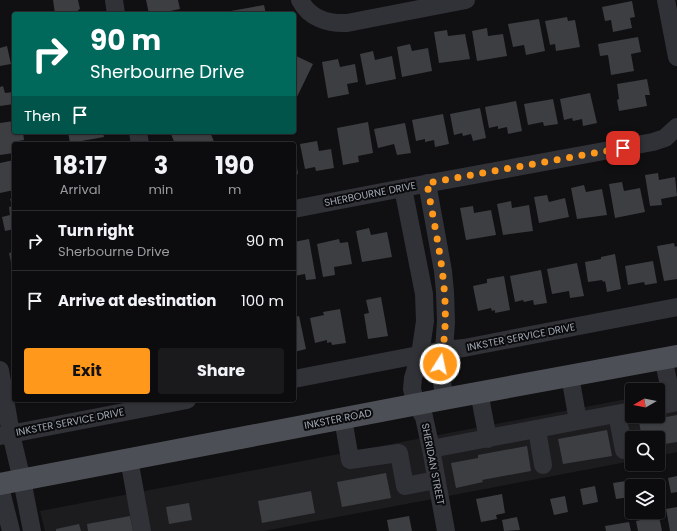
<!DOCTYPE html>
<style>
:root{--surface:#0c0c0e;--page:#1a1a1c;--text:#f1f3f6;--muted:#9a9b9e;--line:#2c2c2e;--accent:#ff981b}
body{margin:0;font-family:Poppins,sans-serif;background:var(--page);color:var(--text);height:100vh;display:flex;flex-direction:column;font-size:15px;white-space:nowrap}
*{box-sizing:border-box;margin:0}
p{font-size:13px;color:var(--muted)}
.icon{flex:none;width:22px;height:22px;fill:none;stroke:currentColor;stroke-width:2;stroke-linecap:round;stroke-linejoin:round}
.map{position:relative;flex:1;overflow:hidden}
.sheet{position:absolute;left:12px;top:142px;width:284px;height:260px;display:flex;flex-direction:column;background:var(--surface);border-radius:4px;box-shadow:0 1px 3px #0004,0 0 0 1px var(--line)}
.sheet>*{flex:none}
.hud{position:absolute;left:12px;top:12px;width:284px;height:122px;border-radius:4px;box-shadow:0 1px 3px #0004,0 0 0 1px var(--line);background:#00695c;color:#fff;overflow:hidden}
.needle{width:26px;rotate:261deg}
.tools{position:absolute;left:625px;top:383px;display:grid;gap:8px}
.tools a{display:grid;place-items:center;width:40px;height:40px;border-radius:4px;background:var(--surface);box-shadow:0 1px 3px #0004,0 0 0 1px var(--line);font-size:20px}
.pin{position:absolute;display:grid;place-items:center;width:34px;height:34px;color:#fff;margin:-17px;border-radius:8px;box-shadow:0 2px 6px #0006}
.me{position:absolute;width:44px;margin:-22px;rotate:10deg;stroke-linejoin:round;filter:drop-shadow(0 0 3px #0008)}
.turn{display:flex;align-items:center;gap:14px;height:84px;padding:0 12px;font-size:18px}
.turn .icon{width:52px;height:52px;stroke-width:2.5}
.turn b{display:block;font-size:28px;line-height:34px}
.then{display:flex;align-items:center;height:38px;padding:0 12px;background:#0003;gap:8px;font-size:15px}
.eta{display:flex;justify-content:space-evenly;align-items:center;height:68px;text-align:center}
.eta b{font-size:24px;font-weight:700;line-height:28px}
.cta{display:flex;gap:8px;margin-top:auto;padding:8px 12px}
.cta a{flex:1;height:46px;border-radius:4px;background:var(--accent);color:#111;font-size:16px;font-weight:700;line-height:46px;text-align:center}
.cta a+a{background:var(--page);color:var(--text)}
ul{padding:0;list-style:none}
li{display:flex;align-items:center;gap:12px;height:60px;padding:0 12px;border-top:1px solid var(--line)}
li div{flex:1}
li b{display:block;font-size:15px}
li em{font-style:normal}
.map>svg:first-child{display:block}
.built{fill:#1c1c1f}
.building{fill:#3c3e42}
.lines{fill:none;stroke-linecap:round;stroke-linejoin:round}
.minor{stroke:#313237;stroke-width:18}
.major{stroke:#4c5056;stroke-width:22}
.route{stroke:#ff981b;stroke-width:7;stroke-dasharray:0 12.6}
.labels{text-anchor:middle;dominant-baseline:central;stroke-width:4;stroke-linejoin:round;paint-order:stroke}
.street-label{font-size:10px;fill:#a0a8b4;stroke:#0b0b0d}
</style>
<div class="map">
<svg width="677" height="531" viewBox="0 0 677 531">
<rect width="100%" height="100%" fill="#101012"/>
<!-- built -->
<path class="built" d="M677,390V452L658,456V438H632V461L264,531H45L40,511L632,398V416H658V393Z"/>
<!-- building -->
<path class="building" d="M53,0H78L80,9L78,10L79,14H55Z
M146,0H178L180,9L156,14H149Z
M632,1L635,17L630,18L632,28L613,32L611,20L605,21L602,7Z
M264,5L266,14H226L225,12Z
M567,17L568,21L575,20L580,47L556,51L555,44L550,45L545,21Z
M539,19L545,51L526,55L524,45L513,47L508,24Z
M487,28L488,36L503,34L507,56L477,61L472,31Z
M447,30L448,36L465,34L470,59L439,63L434,32Z
M638,37L641,52L631,54L634,71L611,75L608,55L600,56L598,44Z
M410,44L412,51L428,48L432,71L402,77L397,47Z
M7,46L11,64L0,66V48Z
M373,51L375,60L392,56L396,79L366,85L360,54Z
M294,55L313,64L295,101H294Z
M338,59L340,67L355,64L358,82L347,84L349,94L328,98L322,62Z
M647,79L650,95H645L647,106L619,111L617,100L619,99L617,84Z
M3,86L5,93L13,92L14,104L0,106V87Z
M590,93L597,123L583,126L582,119L573,121L572,118L564,120L560,99Z
M553,99L558,124L544,126L543,122L528,125L524,104Z
M516,101L522,131L508,134L507,127L498,129V126L489,128L485,107Z
M480,108L486,138L473,141L471,134L463,136L462,133L454,135L450,114Z
M443,114L449,144L435,147L434,140L425,142V139L416,141L412,120Z
M14,121V132H23L24,140L13,142L14,153L0,155V123Z
M368,122L373,153L358,156L359,162L343,165L337,128Z
M405,123L411,153L397,155L394,144L378,148L374,129Z
M68,132H103L104,137L70,143Z
M175,132H210L215,144H175L171,134Z
M317,141L319,151L331,149L334,168L316,171L315,167L305,169L300,144Z
M295,154L298,174L294,175V155Z
M14,160V190L0,193V163Z
M658,173L659,180L675,177L677,196L661,199L662,205L650,206L645,175Z
M622,182L624,191L640,188L645,212L615,218L609,184Z
M584,185L586,192L602,189L607,215L577,219L571,188Z
M547,195L549,202L565,198L569,217L539,223L534,197Z
M14,198V229L5,231L2,217L10,215L9,207L12,206L10,199Z
M511,201L512,208L529,205L533,231L503,235L497,204Z
M473,206L474,213L491,210L496,235L466,240L460,208Z
M369,228L371,235L387,232L392,257L362,262L356,231Z
M309,239L316,279L306,280L305,274L294,276V256H296L294,242Z
M339,239L340,243L348,242L352,264L334,267L335,275L323,277L317,244Z
M674,243L675,247L677,246V279L664,281L657,246Z
M14,252V267H12L9,253Z
M615,254L621,289L607,292L605,281L603,282L602,280L588,282L585,262L601,259V257Z
M653,261L657,283L645,285L644,282L628,285L625,266Z
M577,263L584,296L570,298L569,291L552,294L547,269Z
M541,270L547,303L534,305L533,300L524,302L523,300L515,302L510,276Z
M504,276L510,310L495,313V310L492,311L491,308L478,311L473,286L487,283V279Z
M381,297L388,336L368,339L364,314L369,313L366,300Z
M340,309L346,343L332,345L331,342L327,343V340L315,343L310,318L324,315L323,312Z
M299,316L306,349L294,352V317Z
M677,415V442L658,445V438H642L639,422Z
M607,430L612,456L563,464L558,439Z
M527,446L531,471L482,480L483,482L456,488L451,463L478,458V455Z
M386,473L391,498L342,507L337,482Z
M677,476V492L671,493L668,478Z
M657,480L658,486H643L642,483Z
M626,481L630,497L616,499L613,483Z
M595,486L598,502L583,505L580,489Z
M311,491L315,513L262,523L258,501Z
M502,494L505,513L496,515L497,519L481,522L476,499Z
M565,496L568,512L554,515L550,499Z
M189,503L192,520L169,524L166,507Z
M677,507V531H670L666,509Z
M130,516L133,531H88L87,524Z
M409,516L412,531H389L387,520Z
M659,516L662,531H638L636,521Z
M517,517L520,530L504,531L502,520Z
M629,522L631,531H606L605,526Z
M79,524L81,531H56V529Z"/>
<g class="lines">
<!-- minor -->
<path class="minor" d="M114,0L116,14
M300,0C309,18 328,24 347,23L466,0
M666,0L677,57
M138,132L140,144
M427,183L443,271L445,292L446,322L444,350L440,364L444,399
M403,188L424,294L425,321L420,355L413,378L412,389L416,404L424,417L431,449L446,531
M294,209L403,188L653,142L665,138L677,127
M0,370L11,434L22,480L32,531
M294,379L444,350L464,348L677,307
M479,392L488,439
M658,406L673,403L663,358
M617,414L624,450
M343,418L350,460L399,453L405,486L436,480
M578,421L632,411
M537,430L543,465
M0,436L187,400
M431,449L578,421L570,376
M129,459L142,531
M0,487L11,531"/>
<!-- major -->
<path class="major" d="M0,484L444,399L677,356"/>
</g>
<g class="lines">
<!-- route -->
<path class="route" d="M440,364C454,303 437,243 427,183L623,148"/>
</g>
<g class="labels">
<!-- street labels -->
<g class="street-label">
<text transform="translate(370 194) rotate(-11)">SHERBOURNE DRIVE</text>
<text transform="translate(521 337) rotate(-11)">INKSTER SERVICE DRIVE</text>
<text transform="translate(338 419) rotate(-11)">INKSTER ROAD</text>
<text transform="translate(70 422) rotate(-11)">INKSTER SERVICE DRIVE</text>
<text transform="translate(433 464) rotate(79)">SHERIDAN STREET</text>
</g>
</g>
</svg>
<div class="tools">
<a><svg class="needle" viewBox="-14 -14 28 28"><path d="M0-13l5 13h-10z" fill="#e53935"/><path d="M0 13l5-13h-10z" fill="#9a9b9e"/></svg></a>
<a><svg class="icon" aria-label="search" viewBox="0 0 24 24"><circle cx="10" cy="10" r="6"/><path d="M15 15l6 6"/></svg></a>
<a><svg class="icon" aria-label="layers" viewBox="0 0 24 24"><path d="M12 4l9 5-9 5-9-5zM3 14l9 5 9-5"/></svg></a>
</div>
<div class="pin" style="left:623px;top:148px;background:#d93025"><svg class="icon" aria-label="arrive" viewBox="0 0 24 24"><path d="M6 21V4h12l-3 4 3 4H6"/></svg></div>
<svg class="me" style="left:440px;top:364px" viewBox="-20 -20 40 40"><circle r="17" fill="#ff981b" stroke="#fff" stroke-width="3"/><path d="M0-11L8 9 0 5-8 9z" fill="#fff"/></svg>
<div class="hud">
<div class="turn"><svg class="icon" aria-label="right" viewBox="0 0 24 24"><path d="M7 20v-9h11M14 6l5 5-5 5"/></svg><div><b>90 m</b>Sherbourne Drive</div></div>
<div class="then">Then<svg class="icon" aria-label="arrive" viewBox="0 0 24 24"><path d="M6 21V4h12l-3 4 3 4H6"/></svg></div>
</div>
<section class="sheet">
<div class="eta">
<div><b>18:17</b><p>Arrival</p></div>
<div><b>3</b><p>min</p></div>
<div><b>190</b><p>m</p></div>
</div>
<ul>
<li><svg class="icon" aria-label="right" viewBox="0 0 24 24"><path d="M7 20v-9h11M14 6l5 5-5 5"/></svg><div><b>Turn right</b><p>Sherbourne Drive</p></div><em>90 m</em></li>
<li><svg class="icon" aria-label="arrive" viewBox="0 0 24 24"><path d="M6 21V4h12l-3 4 3 4H6"/></svg><div><b>Arrive at destination</b></div><em>100 m</em></li>
</ul>
<div class="cta"><a>Exit</a><a>Share</a></div>
</section>
</div>
